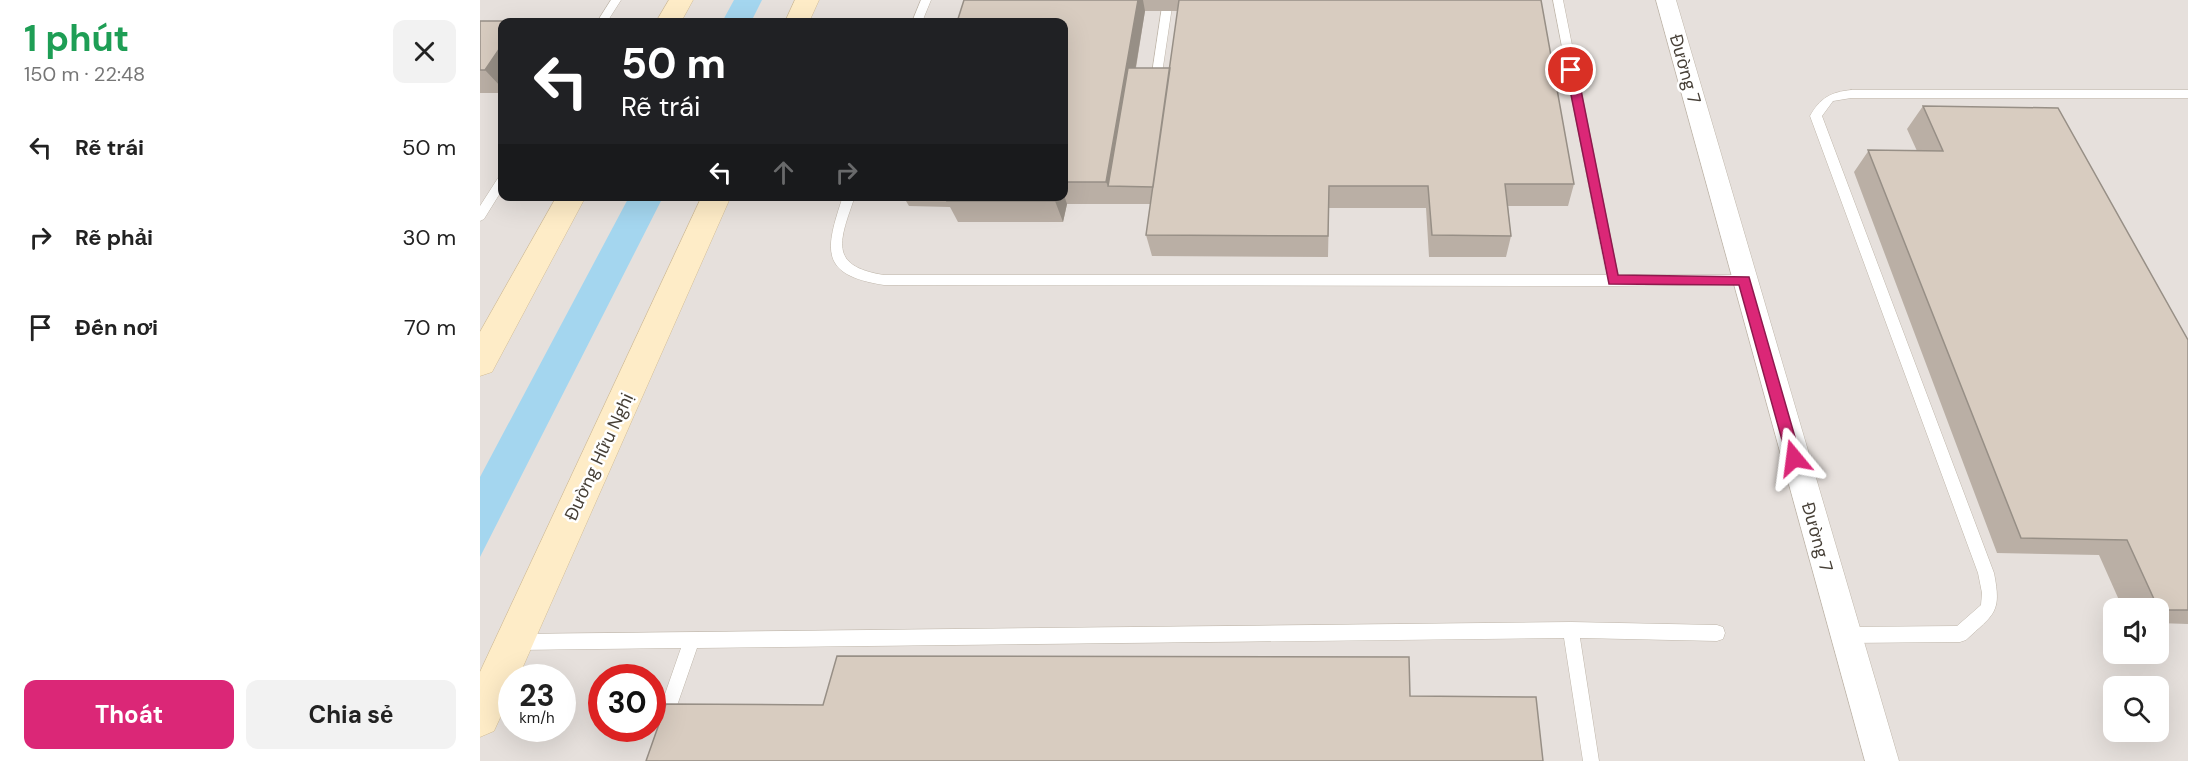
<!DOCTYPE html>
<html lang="vi">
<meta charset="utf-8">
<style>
:root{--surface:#fff;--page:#f2f2f2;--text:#222;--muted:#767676;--accent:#db2777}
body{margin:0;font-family:"DM Sans",sans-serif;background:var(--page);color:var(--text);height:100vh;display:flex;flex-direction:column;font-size:22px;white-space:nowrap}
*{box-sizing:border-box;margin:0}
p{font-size:20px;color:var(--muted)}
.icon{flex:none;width:33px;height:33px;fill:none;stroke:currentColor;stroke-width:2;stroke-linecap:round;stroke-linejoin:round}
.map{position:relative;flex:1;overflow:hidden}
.drawer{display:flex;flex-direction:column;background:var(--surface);width:480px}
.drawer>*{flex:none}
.top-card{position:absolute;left:18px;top:18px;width:570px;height:183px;border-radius:12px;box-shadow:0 6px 24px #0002;background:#202124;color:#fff;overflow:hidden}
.controls{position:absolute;left:1623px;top:598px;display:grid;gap:12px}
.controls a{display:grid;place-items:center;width:66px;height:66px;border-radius:12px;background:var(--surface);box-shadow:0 6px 24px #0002;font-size:30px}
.speed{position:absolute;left:18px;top:664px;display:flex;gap:12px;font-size:30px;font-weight:700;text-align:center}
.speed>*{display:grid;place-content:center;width:78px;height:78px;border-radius:50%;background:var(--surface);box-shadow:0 6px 24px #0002;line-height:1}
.speed small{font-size:15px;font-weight:400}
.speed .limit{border:9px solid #d22;background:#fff;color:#111}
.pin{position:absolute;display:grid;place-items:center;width:51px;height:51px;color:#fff;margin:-26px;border:3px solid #fff;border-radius:50%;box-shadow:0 2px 6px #0007}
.me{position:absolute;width:66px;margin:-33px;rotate:344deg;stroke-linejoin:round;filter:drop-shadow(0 0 4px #0008)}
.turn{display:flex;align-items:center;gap:21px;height:126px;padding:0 24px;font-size:27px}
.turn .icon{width:78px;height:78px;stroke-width:2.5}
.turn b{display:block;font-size:42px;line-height:51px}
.lanes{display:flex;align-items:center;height:57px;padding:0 24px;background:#0003;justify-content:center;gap:30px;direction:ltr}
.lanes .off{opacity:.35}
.round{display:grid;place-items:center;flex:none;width:63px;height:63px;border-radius:12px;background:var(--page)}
.headline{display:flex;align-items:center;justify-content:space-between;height:102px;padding:0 24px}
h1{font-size:36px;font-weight:700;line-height:45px;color:#1e9e55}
.cta{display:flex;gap:12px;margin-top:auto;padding:12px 24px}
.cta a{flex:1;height:69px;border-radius:12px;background:var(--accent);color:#fff;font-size:24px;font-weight:700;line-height:69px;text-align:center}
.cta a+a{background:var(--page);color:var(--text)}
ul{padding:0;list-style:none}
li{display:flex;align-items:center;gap:18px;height:90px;padding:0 24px}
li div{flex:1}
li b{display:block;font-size:22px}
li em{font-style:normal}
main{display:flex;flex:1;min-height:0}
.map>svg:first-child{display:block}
.industrial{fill:#e6e0dc;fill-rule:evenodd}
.water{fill:#a4d6ef}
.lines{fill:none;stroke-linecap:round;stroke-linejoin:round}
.lane-casing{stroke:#bfb6aa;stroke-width:1}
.street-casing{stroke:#bfb6aa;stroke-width:1}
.secondary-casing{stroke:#d3be98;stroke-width:1}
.lane{fill:#fff;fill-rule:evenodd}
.street{fill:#fff;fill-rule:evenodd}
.secondary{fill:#feecc7;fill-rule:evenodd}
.wall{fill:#baafa5;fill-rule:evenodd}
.shaded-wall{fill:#978f86}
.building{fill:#d8ccc0;stroke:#978f86;stroke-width:1.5}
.route{fill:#db2777;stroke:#8e194d;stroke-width:1.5}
.labels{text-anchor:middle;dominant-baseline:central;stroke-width:5;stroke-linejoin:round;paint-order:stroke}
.street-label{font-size:18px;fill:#463f36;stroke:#fff}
</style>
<main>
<section class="drawer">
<div class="headline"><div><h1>1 phút</h1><p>150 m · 22:48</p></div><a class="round"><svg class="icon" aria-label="close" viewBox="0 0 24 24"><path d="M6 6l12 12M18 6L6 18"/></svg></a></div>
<ul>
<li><svg class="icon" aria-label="left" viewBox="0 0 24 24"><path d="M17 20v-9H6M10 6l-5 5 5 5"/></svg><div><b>Rẽ trái</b></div><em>50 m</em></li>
<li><svg class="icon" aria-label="right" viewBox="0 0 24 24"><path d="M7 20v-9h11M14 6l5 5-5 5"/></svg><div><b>Rẽ phải</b></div><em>30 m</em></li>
<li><svg class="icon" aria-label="arrive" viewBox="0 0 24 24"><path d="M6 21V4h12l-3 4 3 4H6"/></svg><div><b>Đến nơi</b></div><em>70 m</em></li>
</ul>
<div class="cta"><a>Thoát</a><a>Chia sẻ</a></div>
</section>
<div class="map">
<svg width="1708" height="761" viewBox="0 0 1708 761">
<rect width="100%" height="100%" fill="#f3efe7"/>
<!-- industrial -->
<path class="industrial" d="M0,0H1708V761H0ZM22,22H584V196H22ZM1634,609H1678V654H1634ZM32,678H82V729H32ZM122,678H172V729H122ZM1634,687H1678V732H1634Z"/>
<!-- water -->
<path class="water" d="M254,0H282L271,22H242Z
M149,197H183L0,557V477Z"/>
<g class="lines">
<!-- lane casing -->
<g class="lane-casing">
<path id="lane" d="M131,0H141L127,22H117Z
M441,0H451L442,22H432Z
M683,0H693L681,80L676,84L671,80Z
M1073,0H1083L1138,275H1264L1268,276L1270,280L1268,284L1133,286L404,285C339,275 345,250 363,196H375C360,240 347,266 404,275H1126Z
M1371,90H1708V98H1371L1353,101L1342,116L1514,573C1522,613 1514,614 1486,640L1480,642L1365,643L1359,641L1357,635L1359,629L1365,627L1477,626L1501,605L1502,593L1498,573L1330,116C1340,98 1351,92 1371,90Z
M22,177V190L4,219L0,221V206L18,178Z
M1091,622L1237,625L1243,627L1245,633L1243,639L1237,641L1100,638L1119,761H1103L1084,638L217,648L192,720L190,726L184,728L178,726L176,720L201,648L36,650L30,648L28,642L30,636L36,634Z"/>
</g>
<!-- street casing -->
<g class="street-casing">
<path id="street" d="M1176,0H1196L1419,761H1385Z"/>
</g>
<!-- secondary casing -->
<g class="secondary-casing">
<path id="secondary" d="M189,0H213L201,22H176Z
M315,0H339L329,22H305Z
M77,196H106L12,372L0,376V332Z
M222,196H251L38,678H32V692L14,731L0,737V672Z"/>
</g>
<!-- lane -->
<use href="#lane" class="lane"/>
<!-- street -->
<use href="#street" class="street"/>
<!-- secondary -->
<use href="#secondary" class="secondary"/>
</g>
<!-- wall -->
<path class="wall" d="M484,0H1061L1094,184L1088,206H1028L1031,236L1026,257H949L946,208H849L848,257L672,256L666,235L671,204H587L583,222H478L470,207L429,206L423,196H584V22ZM665,11H698L690,68H656Z
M0,21H39L40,22H22V93H0Z
M1443,106L1708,340V624L1678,623V609H1643L1619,555L1517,553L1374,172L1389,150L1437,151L1427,129Z"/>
<!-- shaded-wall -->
<path class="shaded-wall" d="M658,0H663L665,11L636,186H628L626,182Z
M22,45V88L5,70Z
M584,195L587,204L583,222L575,201L576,196H584Z"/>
<!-- building -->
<path class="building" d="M484,0H658L626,182H584V22H477Z
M699,0H1061L1094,184H1025L1031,236L952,235L948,186H849L848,236L666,235Z
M0,21H39L38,22H22V45L5,70H0Z
M648,68H690L673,187L628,186Z
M1443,106L1578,108L1708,340V610H1679L1647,540L1541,538L1388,150L1463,151Z
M468,196H576L575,201H467Z
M357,656L929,657L930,696L1056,697L1063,761H166L186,704L343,705Z"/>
<!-- route -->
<path class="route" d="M1091,67L1097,70L1138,275L1269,277L1321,458L1319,462L1314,464L1309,462L1307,458L1259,285L1129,284L1086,70Z"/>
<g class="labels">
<!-- street labels -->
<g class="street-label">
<text transform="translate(1205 69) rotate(74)">Đường 7</text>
<text transform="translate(119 457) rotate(-65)">Đường Hữu Nghị</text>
<text transform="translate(1337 537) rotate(74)">Đường 7</text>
</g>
</g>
</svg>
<div class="controls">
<a><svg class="icon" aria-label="sound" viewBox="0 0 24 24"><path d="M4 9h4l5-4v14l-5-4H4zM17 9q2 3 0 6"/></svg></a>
<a><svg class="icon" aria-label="search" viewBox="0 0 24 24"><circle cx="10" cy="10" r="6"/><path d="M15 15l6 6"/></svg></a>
</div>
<div class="speed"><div>23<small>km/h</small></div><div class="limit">30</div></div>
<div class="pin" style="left:1091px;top:70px;background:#d93025"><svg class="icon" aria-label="arrive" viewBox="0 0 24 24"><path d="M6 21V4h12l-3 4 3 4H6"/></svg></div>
<svg class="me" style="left:1314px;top:458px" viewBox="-20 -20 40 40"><path d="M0-17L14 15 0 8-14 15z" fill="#db2777" stroke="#fff" stroke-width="4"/></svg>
<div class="top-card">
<div class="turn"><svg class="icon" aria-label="left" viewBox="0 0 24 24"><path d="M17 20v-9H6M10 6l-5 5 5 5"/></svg><div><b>50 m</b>Rẽ trái</div></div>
<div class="lanes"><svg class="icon" aria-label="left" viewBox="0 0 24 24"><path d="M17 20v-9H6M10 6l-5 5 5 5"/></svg><svg class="icon off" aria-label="ahead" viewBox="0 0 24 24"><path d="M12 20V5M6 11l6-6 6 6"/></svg><svg class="icon off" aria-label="right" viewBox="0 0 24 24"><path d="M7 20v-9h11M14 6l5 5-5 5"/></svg></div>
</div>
</div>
</main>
